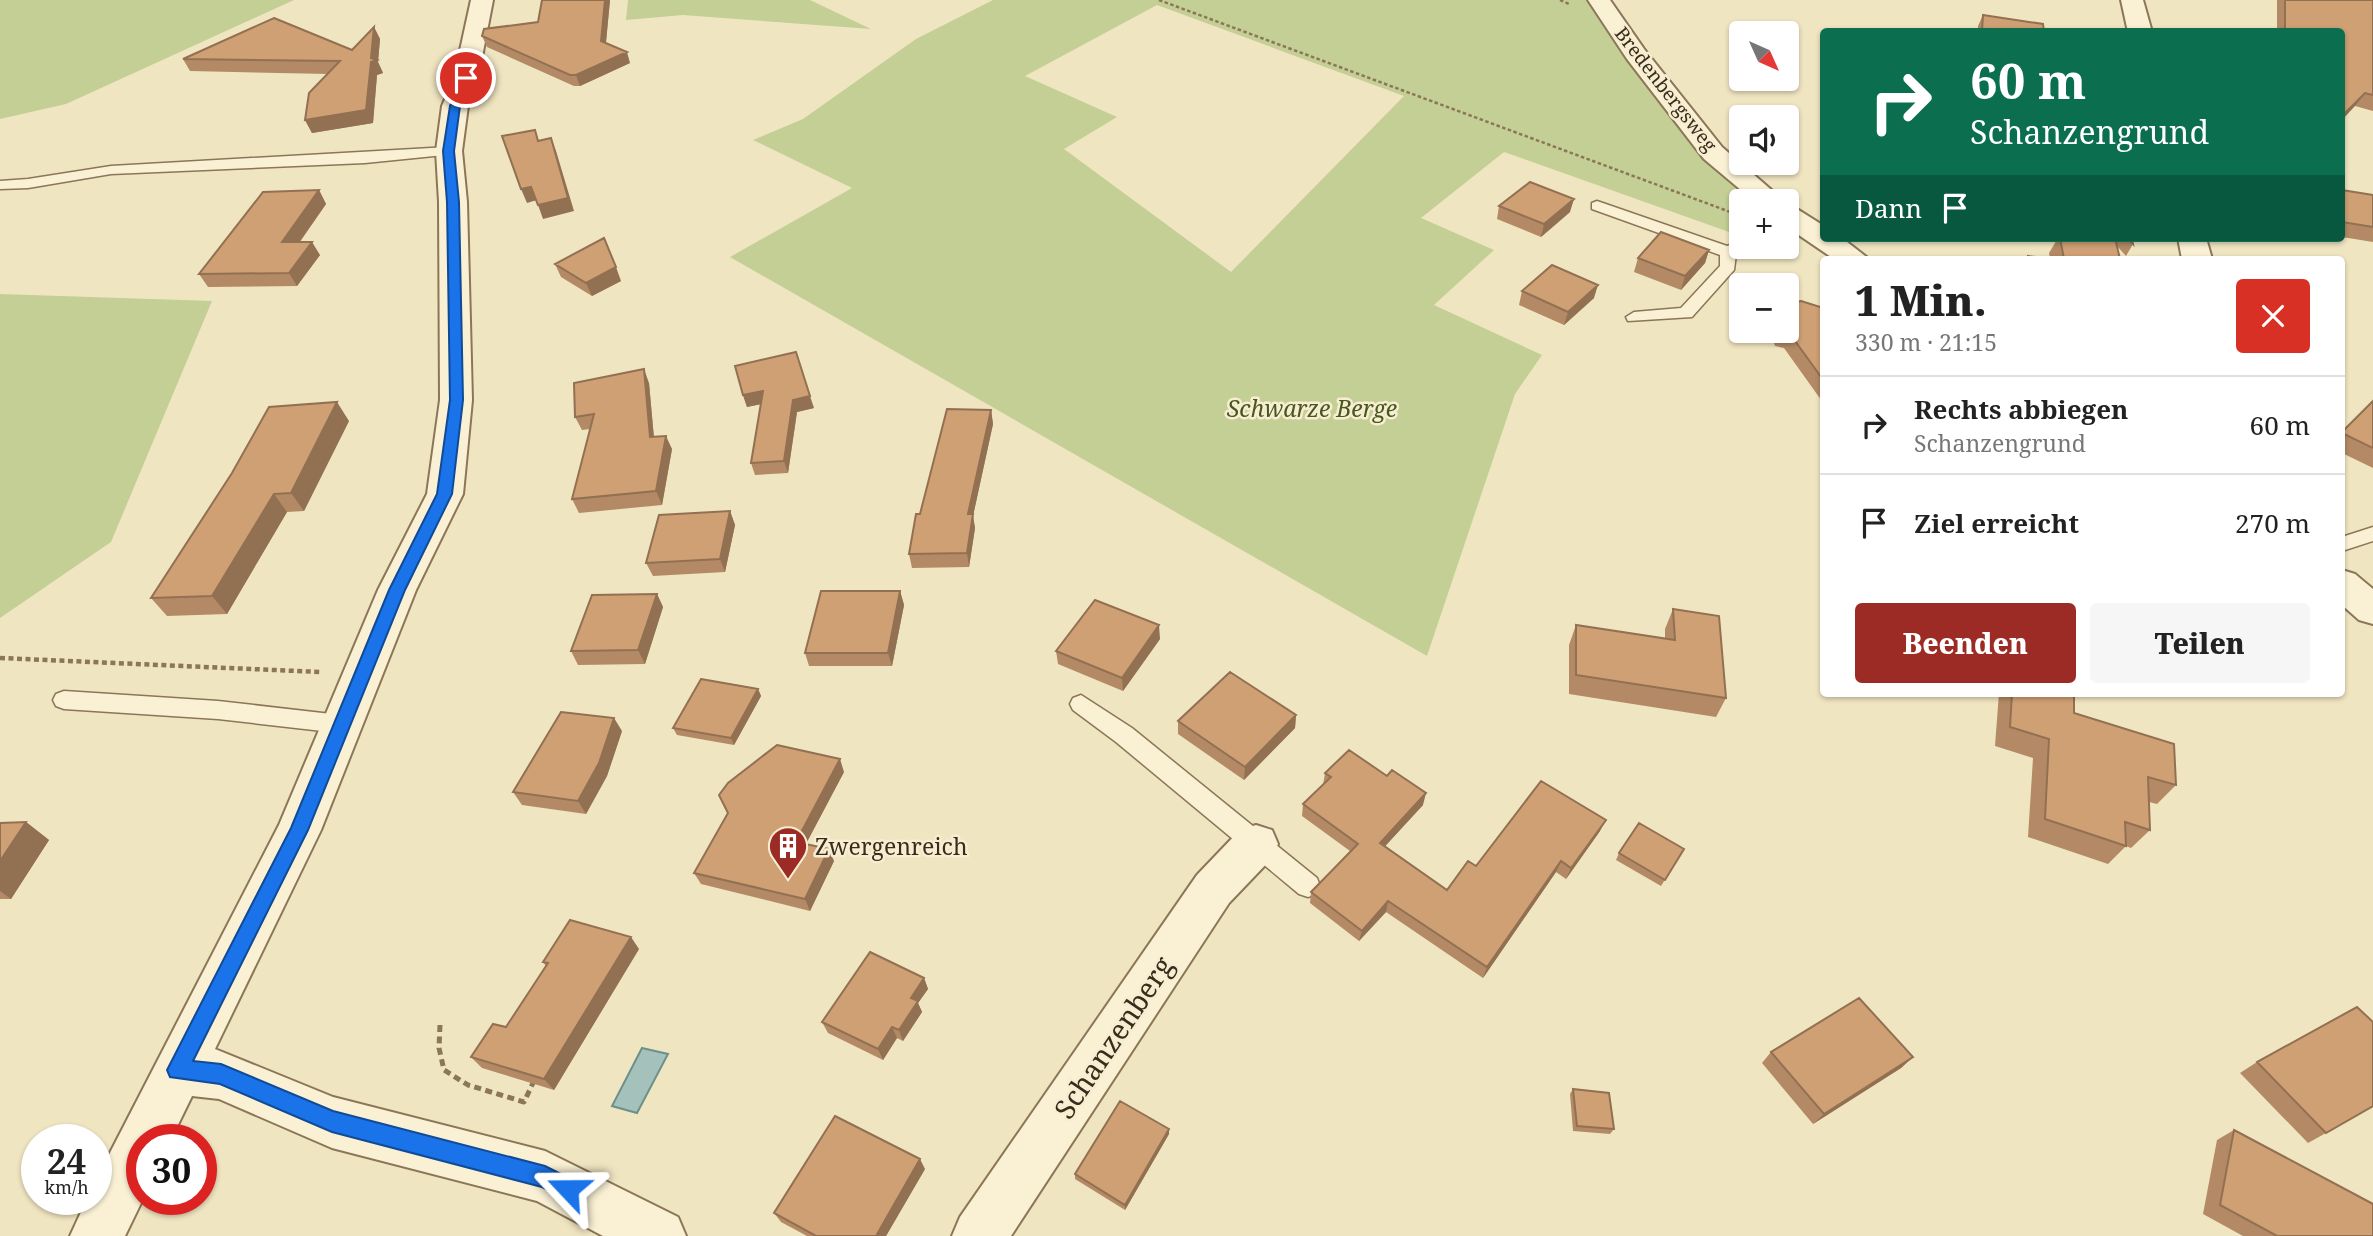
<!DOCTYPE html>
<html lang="de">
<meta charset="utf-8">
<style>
:root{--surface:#fff;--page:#f6f6f6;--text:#222;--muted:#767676;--line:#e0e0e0;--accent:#9c2b25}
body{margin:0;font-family:"Noto Serif",serif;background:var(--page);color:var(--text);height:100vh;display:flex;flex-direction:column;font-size:26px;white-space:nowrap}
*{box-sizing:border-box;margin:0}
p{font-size:23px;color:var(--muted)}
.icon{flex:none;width:38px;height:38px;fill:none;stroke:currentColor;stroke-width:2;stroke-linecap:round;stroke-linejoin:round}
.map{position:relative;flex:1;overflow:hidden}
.drawer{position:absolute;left:1820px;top:256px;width:525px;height:441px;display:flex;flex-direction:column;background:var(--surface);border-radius:7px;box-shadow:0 2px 5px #0004}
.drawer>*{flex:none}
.guide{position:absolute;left:1820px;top:28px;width:525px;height:214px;border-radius:7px;box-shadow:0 2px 5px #0004;background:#0b6e4f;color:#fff;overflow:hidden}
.needle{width:46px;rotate:135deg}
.controls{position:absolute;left:1729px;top:21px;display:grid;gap:14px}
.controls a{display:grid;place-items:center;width:70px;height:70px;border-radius:7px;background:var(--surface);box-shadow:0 2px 5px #0004;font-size:35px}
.speed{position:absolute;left:21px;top:1124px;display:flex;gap:14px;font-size:35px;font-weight:700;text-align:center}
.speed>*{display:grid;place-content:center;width:91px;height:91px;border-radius:50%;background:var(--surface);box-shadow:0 2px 5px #0004;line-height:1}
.speed small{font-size:18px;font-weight:400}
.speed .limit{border:10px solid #d22;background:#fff;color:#111}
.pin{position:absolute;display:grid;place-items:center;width:60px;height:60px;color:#fff;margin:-30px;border:4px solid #fff;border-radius:50%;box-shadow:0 2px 7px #0007}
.me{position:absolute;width:77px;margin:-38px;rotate:293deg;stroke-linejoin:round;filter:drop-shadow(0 0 5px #0008)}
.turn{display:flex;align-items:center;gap:24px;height:147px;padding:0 35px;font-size:32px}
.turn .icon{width:91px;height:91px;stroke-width:2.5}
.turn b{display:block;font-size:49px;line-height:60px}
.then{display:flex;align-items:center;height:66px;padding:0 35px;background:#0003;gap:14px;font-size:26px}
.round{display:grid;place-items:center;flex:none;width:74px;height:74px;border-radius:7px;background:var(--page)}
.summary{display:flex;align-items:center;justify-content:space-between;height:119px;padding:0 35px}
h1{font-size:42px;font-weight:800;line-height:52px}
.action{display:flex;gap:14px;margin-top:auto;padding:14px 35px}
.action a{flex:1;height:80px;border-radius:7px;background:var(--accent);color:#fff;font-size:28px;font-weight:800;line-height:80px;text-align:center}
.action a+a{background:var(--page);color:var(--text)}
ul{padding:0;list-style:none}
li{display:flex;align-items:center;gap:21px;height:98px;padding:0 35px;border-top:2px solid var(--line)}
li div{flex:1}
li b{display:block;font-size:26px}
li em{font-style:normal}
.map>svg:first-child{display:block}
.green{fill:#c4cf95;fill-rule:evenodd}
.water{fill:#a4c2bb;stroke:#6b918a;stroke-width:2}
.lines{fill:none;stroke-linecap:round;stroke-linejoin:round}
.lane-casing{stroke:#8b7658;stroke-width:3}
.street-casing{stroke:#8b7658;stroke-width:4}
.path-far2{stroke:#8b7658;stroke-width:2.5;stroke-dasharray:3.5 2.5;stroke-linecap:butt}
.path-far1{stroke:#8b7658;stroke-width:4.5;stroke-dasharray:5 3.5;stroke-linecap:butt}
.path{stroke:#8b7658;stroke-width:5;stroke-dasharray:7 4.5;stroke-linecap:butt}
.lane{fill:#faf1d5;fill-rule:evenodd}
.street{fill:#faf1d5;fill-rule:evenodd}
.wall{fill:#b38a65}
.shaded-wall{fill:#927052}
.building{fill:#d0a075;stroke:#927052;stroke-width:2}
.route{fill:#1a73e8;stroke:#114b97;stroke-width:2}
.labels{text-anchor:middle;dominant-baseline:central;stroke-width:5;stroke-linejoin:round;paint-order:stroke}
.far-street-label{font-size:19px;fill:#3a2c1d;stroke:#f7eed1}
.park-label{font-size:23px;font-style:italic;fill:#475722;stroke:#f7eed1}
.poi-label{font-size:23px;fill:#3a2c1d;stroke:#f7eed1;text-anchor:start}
.near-street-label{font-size:28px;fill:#3a2c1d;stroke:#f7eed1}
</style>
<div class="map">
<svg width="2373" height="1236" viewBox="0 0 2373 1236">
<rect width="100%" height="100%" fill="#f0e5c1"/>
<!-- green -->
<path class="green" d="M0,0H294L66,104L0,119Z
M628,0H810L871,29L683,15L626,20Z
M993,0H1607L1713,153L1770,201H1741V233L1729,232L1504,152L1421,218L1494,250L1434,305L1542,355L1515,394L1427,656L730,257L852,188L753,140L803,119L916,39ZM1157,5L1404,96L1231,272L1064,149L1117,117L1025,76Z
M0,294L212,301L111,542L0,618Z"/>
<!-- water -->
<path class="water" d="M642,1048L668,1054L637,1113L612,1106Z"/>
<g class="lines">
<!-- lane casing -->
<g class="lane-casing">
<path id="lane" d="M449,147L454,148V154L365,163L111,174L28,188L0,189V181L28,179L111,166Z
M1597,201L1727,246L1741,241V247H1748L1736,254L1734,270L1692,317L1628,321L1626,317L1634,312L1681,308L1720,266V255L1592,209V203Z
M2373,527V541L2342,551V537Z
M64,691L218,701L340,715L348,718L351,724L348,730L340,733L218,719L64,709L56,706L53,700L56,694Z
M1081,695L1132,728L1317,878L1320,886L1317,894L1308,897L1299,894L1116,742L1073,710L1070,704L1073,698Z"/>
</g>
<!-- street casing -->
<g class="street-casing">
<path id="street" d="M471,0H493L478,78L468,106L462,151L467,202L472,400L463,494L416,590L321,830L215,1049L333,1097L545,1151L678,1217L686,1236H603L537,1201L332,1148L219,1099L192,1096L171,1139H142L143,1199L125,1236H70L87,1199H96V1180L279,825L378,590L427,494L440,400L439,202L436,151L442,106L454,78Z
M1588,0H1610L1644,49L1722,147L1784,201H1754L1704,159L1627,59Z
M2121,0H2143L2152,32H2128Z
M1787,207L1797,209L1824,226V238H1842L1869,259H1834L1787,227Z
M2178,238H2206L2212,259H2182Z
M2342,570L2355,574L2373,589V624L2359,620L2342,605Z
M1256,825L1272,830L1278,844L1272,858L1229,903L1011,1236H952L960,1217L1197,875L1240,830Z"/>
</g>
<!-- path-far2 -->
<path class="path-far2" d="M1159,0L1733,213
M1560,0L1569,4"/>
<!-- path-far1 -->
<path class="path-far1" d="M0,658L320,672"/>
<!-- path -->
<path class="path" d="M440,1025L439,1048L444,1070L468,1085L524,1102L533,1083"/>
<!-- lane -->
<use href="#lane" class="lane"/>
<!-- street -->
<use href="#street" class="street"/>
</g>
<!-- wall -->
<path class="wall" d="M542,0H610L606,43L630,63L580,86H574L487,47L482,36L538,22Z
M2277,0H2373V111L2355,106L2342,32H2277Z
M1983,15L2044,32H1978V26Z
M374,27L380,39L378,62L383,73L377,75L373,123L312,133L305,120L328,74L190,71L183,59L352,50Z
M319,190L326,204L300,242L320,255L297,286L208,287L199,274Z
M2342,190L2373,195V242L2342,237Z
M1499,206L1570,212L1541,237L1497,219Z
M2058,238H2132L2133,244L2126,256L2117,246L2120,259H2050L2049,253Z
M1709,250L1705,263L1681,290L1634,272L1638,258Z
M555,264L621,281L592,296L561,277Z
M1522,291L1594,298L1564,325L1519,305Z
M1824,304V404L1784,348L1775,346L1770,331H1787Z
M649,383L654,437L672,449L662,505L579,513L572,499L590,429L582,430L575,417Z
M743,395L814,408L797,412L788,473L755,475L751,463L761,404L747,407Z
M2373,401V468L2342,453V432Z
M991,410L993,424L973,516L975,528L969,567L912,568L909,554L920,514Z
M349,421L304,511L287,512L227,614L167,616L151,598Z
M730,511L735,525L725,572L653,576L646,563Z
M900,591L904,605L892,666H809L805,653Z
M657,594L663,607L645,664L578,665L571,651Z
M1673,609L1726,698L1716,717L1569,694V645L1576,625L1665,639V629Z
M1160,639L1123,691L1058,664L1056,651Z
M758,689L761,696L734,745L677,735L673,728Z
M1999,693H2074V713L2176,785L2157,804L2149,802L2150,830L2131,848L2126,846L2108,864L2028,837L2033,758L1995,746Z
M1296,715L1295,728L1244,780L1178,734V721Z
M622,731L607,776L586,814L522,805L513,792Z
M844,772L806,844L834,861L810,911L701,884L694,873Z
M1325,773L1423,805L1385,846L1447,890L1476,866L1600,831L1566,879L1556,872L1483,978L1386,912L1359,941L1310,903L1311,892L1350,851L1302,816L1303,804L1323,785Z
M26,822L49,840L11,899H0V823Z
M1684,849L1661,886L1616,860L1619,853Z
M639,949L554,1090L482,1068L471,1057L506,1027L546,966L543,962Z
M924,978L928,989L918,1003L922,1012L903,1041L897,1038L883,1060L828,1033L822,1022Z
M1771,1052L1913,1057L1901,1068L1813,1124L1762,1063Z
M2257,1062L2326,1133L2308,1143L2240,1073Z
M1573,1089L1614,1129L1610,1134L1573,1131L1570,1094Z
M2234,1130L2373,1236H2243L2203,1214L2217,1140Z
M1169,1134L1125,1210L1075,1179V1174Z
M925,1169L886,1236H807L781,1222L774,1213Z"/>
<!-- shaded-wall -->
<path class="shaded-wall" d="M605,0H610L605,52L601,41Z
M374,27L380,39L378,62L383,73L377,75L373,123L312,133L305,120L371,58Z
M627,52L630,63L580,86L576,75Z
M2365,93L2355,106L2342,120V116Z
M551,138L556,151L574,211L543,219L538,205Z
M531,187L537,200L527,203L521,189Z
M319,190L326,204L290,255L282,242Z
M1574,199L1570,212L1541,237L1544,224Z
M312,242L320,255L297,286L289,273Z
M1709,250L1705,263L1681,290L1685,276Z
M616,267L621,281L592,296L586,283Z
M1598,285L1594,298L1564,325L1568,312Z
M644,369L649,383L655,451L650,437Z
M763,391L767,403L747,407L743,395Z
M810,396L814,408L797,412L788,473L784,461L793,400Z
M337,402L349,421L304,511L291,493Z
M991,410L993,424L973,516L975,528L969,567L967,553L968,514Z
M666,436L672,449L662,505L656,491Z
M274,494L287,512L227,614L212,596Z
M730,511L735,525L725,572L720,559Z
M900,591L904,605L892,666L888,653Z
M657,594L663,607L645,664L638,650Z
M1159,625L1160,639L1123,691L1122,678Z
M758,689L761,696L734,745L731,738Z
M1296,715L1295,728L1244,780L1245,767Z
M614,718L622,731L607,776L586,814L578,801Z
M840,759L844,772L801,853L796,842Z
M1426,793L1423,805L1378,854L1380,843Z
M1606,820L1600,831L1566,879L1571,868Z
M26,822L49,840L11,899L0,891V861Z
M829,849L834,861L810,911L805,899Z
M1561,861L1556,872L1483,978L1487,967Z
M1388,901L1386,912L1359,941L1362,931Z
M631,937L639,949L554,1090L544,1079Z
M924,978L928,989L918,1003L922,1012L903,1041L899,1030L911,998Z
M892,1027L897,1038L883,1060L878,1049Z
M1913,1057L1901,1068L1813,1124L1824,1114Z
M1169,1129V1134L1125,1210V1205Z
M920,1159L925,1169L886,1236H876Z"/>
<!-- building -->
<path class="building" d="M542,0H605L601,41L627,52L576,75H570L482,36L484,29L538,22Z
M2285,0H2373V95L2365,93L2342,116V32H2285Z
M1983,15L2043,24L2044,32H1982Z
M274,18L352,50L374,27L371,58L377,60L371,62L366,110L305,120L309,93L340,61L183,59Z
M535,130L538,141L551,138L568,198L538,205L531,187L521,189L502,136Z
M1530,182L1574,199L1544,224L1499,206Z
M319,190L282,242H312L289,273L199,274L263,192Z
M2342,190L2373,195V227L2342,222Z
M1661,232L1709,250L1685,276L1638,258Z
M604,238L616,267L586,283L555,264Z
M2060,238H2115L2120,259H2064Z
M2127,238H2132L2133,244Z
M2028,256L2047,259H2028Z
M1552,265L1598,285L1568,312L1522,291Z
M1801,301L1820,307L1824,304V381L1790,334L1780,332V331H1787V304Z
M796,352L810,396L793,400L784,461L751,463L763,391L743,395L735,366Z
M644,369L650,437L666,436L656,491L572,499L594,414L575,417L574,383Z
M2373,401V448L2342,433V432Z
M337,402L291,493L274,494L212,596L151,598L232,473L269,407Z
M947,409L991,410L968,514H973L967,553L909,554L916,514H920Z
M730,511L720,559L646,563L659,515Z
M821,591H900L888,653H805Z
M657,594L638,650L571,651L592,595Z
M1095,600L1159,625L1122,678L1056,651Z
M1673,609L1719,616L1726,698L1576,675V625L1675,640Z
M1230,672L1296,715L1245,767L1178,721Z
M701,679L758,689L731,738L673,728Z
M2012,693H2074V713L2174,744L2176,785L2148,777L2150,830L2125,822L2126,846L2045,819L2049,739L2010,727Z
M561,712L614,718L599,763L578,801L513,792Z
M777,745L840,759L796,842L829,849L805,899L694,873L728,813L719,795L728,783Z
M1349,750L1387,776L1392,770L1426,793L1380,843L1447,890L1468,861L1476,866L1541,781L1606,820L1571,868L1561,861L1487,967L1388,901L1362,931L1311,892L1358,844L1303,804L1331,777L1325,773Z
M26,822L0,861V823Z
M1639,823L1684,849L1665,880L1619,853Z
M570,920L631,937L544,1079L471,1057L493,1024L506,1027L548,963L543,962Z
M870,952L924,978L911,998L918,1001L899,1030L892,1027L878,1049L822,1022Z
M1859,998L1913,1057L1824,1114L1771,1052Z
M2357,1007L2373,1022V1106L2326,1133L2257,1062Z
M1573,1089L1609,1093L1614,1129L1577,1126Z
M1120,1101L1169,1129L1125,1205L1075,1174Z
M835,1116L920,1159L876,1236H816L774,1213Z
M2234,1130L2373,1204V1236H2277L2220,1205Z"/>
<!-- route -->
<path class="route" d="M466,74L471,78L460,106L454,151L459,202L463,400L452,494L405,590L308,830L193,1061L221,1064L333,1111L545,1166L575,1181L579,1189L575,1196L568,1200L542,1187L332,1132L220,1084L170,1077L167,1070L291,828L389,590L437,494L450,400L447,202L443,151L450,106L461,78Z"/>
<!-- icons -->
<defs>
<g id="building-pin" transform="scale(2.0125)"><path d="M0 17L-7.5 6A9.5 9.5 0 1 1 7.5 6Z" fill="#9c2b25" stroke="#f7eed1"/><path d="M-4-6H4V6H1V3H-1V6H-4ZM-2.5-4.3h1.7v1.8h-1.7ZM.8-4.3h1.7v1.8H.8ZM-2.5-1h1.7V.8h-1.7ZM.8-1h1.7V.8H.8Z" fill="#fff"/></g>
</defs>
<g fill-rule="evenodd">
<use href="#building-pin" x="788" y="846"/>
</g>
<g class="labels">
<!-- far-street labels -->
<g class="far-street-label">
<text transform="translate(1666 89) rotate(52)">Bredenbergsweg</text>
</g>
<!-- park labels -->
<g class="park-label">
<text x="1312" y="408">Schwarze Berge</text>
</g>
<!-- poi labels -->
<g class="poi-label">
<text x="815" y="846">Zwergenreich</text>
</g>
<!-- near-street labels -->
<g class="near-street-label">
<text transform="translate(1113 1037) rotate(-56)">Schanzenberg</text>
</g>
</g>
</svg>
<div class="controls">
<a><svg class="needle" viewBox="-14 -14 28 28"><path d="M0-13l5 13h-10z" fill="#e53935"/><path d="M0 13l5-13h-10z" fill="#767676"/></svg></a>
<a><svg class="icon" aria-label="sound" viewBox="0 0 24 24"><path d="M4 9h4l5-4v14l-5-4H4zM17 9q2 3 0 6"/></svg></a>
<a>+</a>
<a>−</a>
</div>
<div class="speed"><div>24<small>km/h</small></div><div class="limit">30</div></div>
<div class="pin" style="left:466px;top:78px;background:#d93025"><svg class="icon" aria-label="arrive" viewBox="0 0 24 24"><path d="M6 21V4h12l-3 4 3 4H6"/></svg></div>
<svg class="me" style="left:568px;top:1189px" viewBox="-20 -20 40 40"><path d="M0-17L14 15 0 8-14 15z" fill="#1a73e8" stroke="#fff" stroke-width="4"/></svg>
<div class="guide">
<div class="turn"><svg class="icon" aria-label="right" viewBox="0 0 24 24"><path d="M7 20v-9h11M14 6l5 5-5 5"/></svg><div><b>60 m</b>Schanzengrund</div></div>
<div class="then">Dann<svg class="icon" aria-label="arrive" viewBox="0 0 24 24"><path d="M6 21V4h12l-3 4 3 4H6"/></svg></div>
</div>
<section class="drawer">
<div class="summary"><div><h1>1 Min.</h1><p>330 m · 21:15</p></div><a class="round" style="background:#d93025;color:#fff"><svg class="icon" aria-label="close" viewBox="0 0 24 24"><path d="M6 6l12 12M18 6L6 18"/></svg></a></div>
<ul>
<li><svg class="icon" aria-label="right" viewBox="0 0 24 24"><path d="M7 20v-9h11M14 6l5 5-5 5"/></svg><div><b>Rechts abbiegen</b><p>Schanzengrund</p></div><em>60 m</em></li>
<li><svg class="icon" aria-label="arrive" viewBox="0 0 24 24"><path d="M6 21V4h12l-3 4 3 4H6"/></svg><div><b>Ziel erreicht</b></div><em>270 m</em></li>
</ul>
<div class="action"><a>Beenden</a><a>Teilen</a></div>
</section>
</div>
